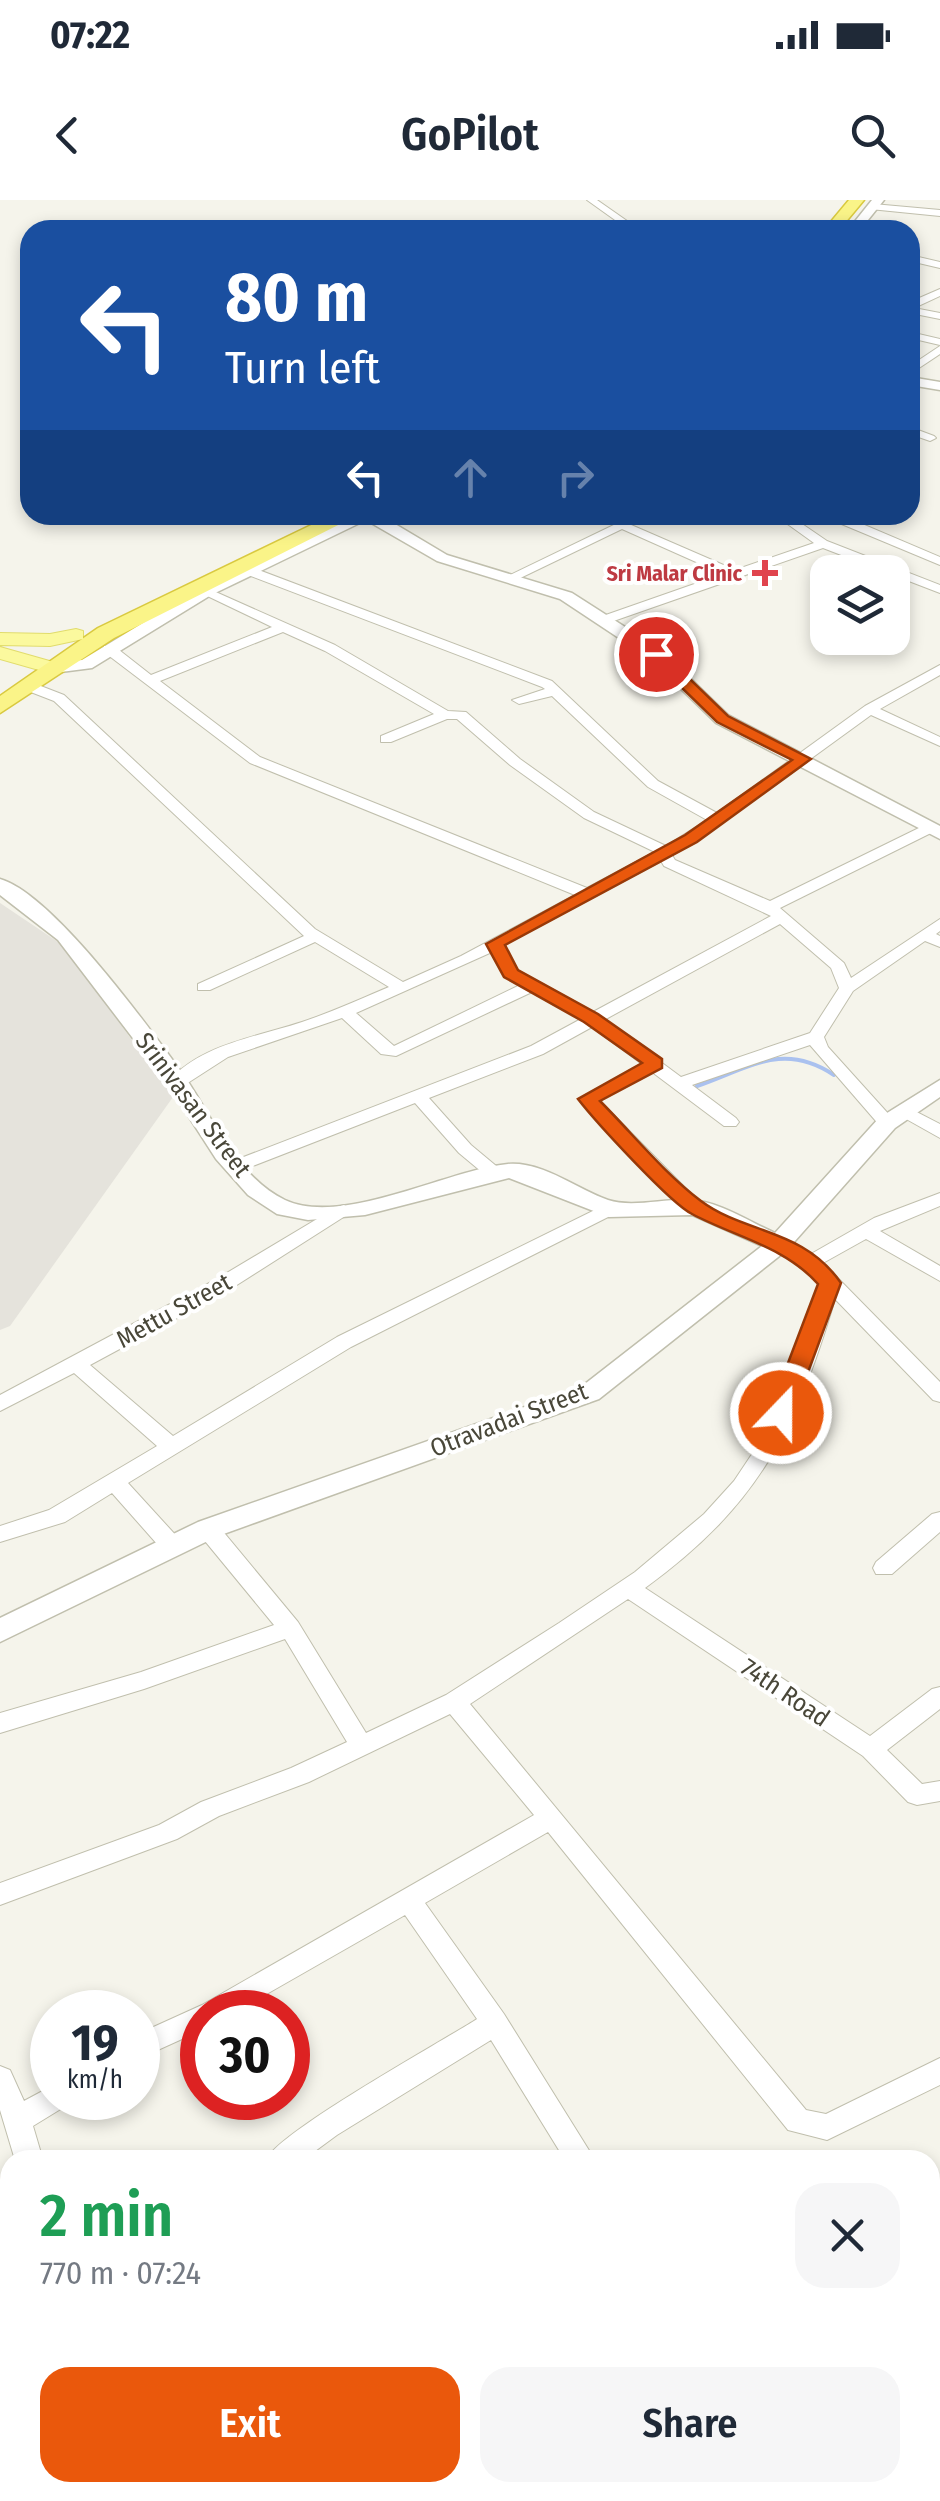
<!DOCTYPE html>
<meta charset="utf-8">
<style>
:root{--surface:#fff;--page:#f6f6f7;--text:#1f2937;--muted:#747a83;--accent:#ea580c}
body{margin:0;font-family:"Fira Sans Condensed",sans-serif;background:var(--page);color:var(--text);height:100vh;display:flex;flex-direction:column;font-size:38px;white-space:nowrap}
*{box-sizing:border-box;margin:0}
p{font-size:32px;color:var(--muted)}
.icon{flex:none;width:55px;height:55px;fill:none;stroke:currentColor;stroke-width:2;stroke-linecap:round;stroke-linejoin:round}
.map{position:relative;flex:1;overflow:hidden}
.side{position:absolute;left:0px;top:1950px;width:940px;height:352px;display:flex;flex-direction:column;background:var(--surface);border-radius:30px 30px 0 0;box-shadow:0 5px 15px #0003}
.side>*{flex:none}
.banner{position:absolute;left:20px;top:20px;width:900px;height:305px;border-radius:30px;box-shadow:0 5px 15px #0003;background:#1a4fa0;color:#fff;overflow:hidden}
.buttons{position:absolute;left:810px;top:355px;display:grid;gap:20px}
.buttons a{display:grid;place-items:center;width:100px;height:100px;border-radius:20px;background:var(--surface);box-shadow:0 5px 15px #0003;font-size:50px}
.speed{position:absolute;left:30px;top:1790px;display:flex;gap:20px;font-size:50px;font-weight:700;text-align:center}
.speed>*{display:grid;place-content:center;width:130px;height:130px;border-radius:50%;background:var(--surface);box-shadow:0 5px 15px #0003;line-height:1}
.speed small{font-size:25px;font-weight:400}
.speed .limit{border:15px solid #d22;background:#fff;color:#111}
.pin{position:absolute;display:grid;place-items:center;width:85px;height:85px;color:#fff;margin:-42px;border:5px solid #fff;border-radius:50%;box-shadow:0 2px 10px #0007}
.me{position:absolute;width:110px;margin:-55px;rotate:22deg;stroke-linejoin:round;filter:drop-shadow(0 0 8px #0008)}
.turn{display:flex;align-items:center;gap:35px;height:210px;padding:0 40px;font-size:45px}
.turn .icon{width:130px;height:130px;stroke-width:2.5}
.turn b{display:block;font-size:70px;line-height:85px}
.lanes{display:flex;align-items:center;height:95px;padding:0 40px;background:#0003;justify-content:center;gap:50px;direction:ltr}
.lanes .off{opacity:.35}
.round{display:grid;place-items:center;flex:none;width:105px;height:105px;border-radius:30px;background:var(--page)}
.head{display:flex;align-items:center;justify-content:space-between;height:170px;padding:0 40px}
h1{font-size:60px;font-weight:600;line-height:75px;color:#1e9e55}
.cta{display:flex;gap:20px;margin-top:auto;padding:20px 40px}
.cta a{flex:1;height:115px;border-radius:30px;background:var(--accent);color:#fff;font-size:40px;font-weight:600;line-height:115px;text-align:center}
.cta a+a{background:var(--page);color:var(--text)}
.status{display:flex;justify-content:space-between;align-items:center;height:70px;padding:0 50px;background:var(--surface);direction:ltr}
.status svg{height:28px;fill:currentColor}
header{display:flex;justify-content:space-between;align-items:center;height:130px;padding:0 40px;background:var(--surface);font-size:45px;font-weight:600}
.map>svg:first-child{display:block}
.industrial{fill:#e5e3dc}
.water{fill:#aac1ef}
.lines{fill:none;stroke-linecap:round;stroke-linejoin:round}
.stream{stroke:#aac1ef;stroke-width:4}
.minor-casing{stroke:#c0bfad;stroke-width:2}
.tertiary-casing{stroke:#c0bfad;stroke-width:3}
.primary-casing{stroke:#e1dc6d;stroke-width:2}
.trunk-casing{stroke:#d9c940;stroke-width:3}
.minor{fill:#fff;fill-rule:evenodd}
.tertiary{fill:#fff;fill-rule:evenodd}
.primary{fill:#fbf99e;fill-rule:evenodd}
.trunk{fill:#faf488;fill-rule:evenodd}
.route{fill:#ea580c;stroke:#983908;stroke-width:2.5}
.health-dot{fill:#e0444e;stroke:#fff;stroke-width:4}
.labels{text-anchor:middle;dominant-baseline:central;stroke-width:8;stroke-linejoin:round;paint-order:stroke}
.far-health-label{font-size:22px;font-weight:bold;fill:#be3a42;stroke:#fff;text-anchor:end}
.street-label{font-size:25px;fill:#494739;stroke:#fff}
</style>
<div class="status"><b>07:22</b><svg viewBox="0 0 49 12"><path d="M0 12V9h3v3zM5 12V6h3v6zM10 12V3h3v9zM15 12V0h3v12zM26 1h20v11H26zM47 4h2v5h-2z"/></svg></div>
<header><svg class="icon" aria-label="back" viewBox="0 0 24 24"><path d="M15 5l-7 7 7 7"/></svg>GoPilot<svg class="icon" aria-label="search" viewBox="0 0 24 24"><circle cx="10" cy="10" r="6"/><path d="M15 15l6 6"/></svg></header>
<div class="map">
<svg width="940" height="2301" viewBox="0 0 940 2301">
<rect width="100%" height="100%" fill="#f5f4eb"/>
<!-- industrial -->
<path class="industrial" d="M0,703L64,746L173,897L10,1126L0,1130Z"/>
<!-- water -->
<path class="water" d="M940,2187V2301H765L778,2293L930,2292V2194Z"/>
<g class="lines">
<!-- stream -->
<path class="stream" d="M697,886C749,868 783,841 834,875"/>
<!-- minor casing -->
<g class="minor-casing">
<path id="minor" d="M587,0H597L640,30H629Z
M873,4L940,10V16L870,9Z
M910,55L940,62V68L910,61Z
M940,89V96L914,108L940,113V119L910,113V102Z
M910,132L940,139V145L910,138Z
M940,146V154L910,174V166Z
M910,227L934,236L936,238L930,241L910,234Z
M775,315H789L827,341L940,385V393L823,348L605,424L599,420L600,417L723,374L622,329L512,382L502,379L622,321L735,370L814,343Z
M831,315H841L940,357V365L832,320Z
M243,367H251L552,481L658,581L717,613L865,506L940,465V475L880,509L940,537V546L871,515L696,642L672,655L675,660L770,701L925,625H935V631L780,708L844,763L851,778L940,719V731L936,734L940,736V747L925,741L853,791L824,837L828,847L893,919L896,923L893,927H881L810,845L692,885L736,918L739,922L736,926H724L652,872L599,900L704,1007L702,1011H688L579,899L642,864L592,827L543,854L429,898L471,945L501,970L504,974L501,978H489L459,953L415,903L240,971H228L225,967L228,963L531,846L581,819L532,792L396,856L381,854L342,818L228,857L183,886H171L168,882C201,844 257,837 302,822C332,812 360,799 389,787L315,742L210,790H198V784L304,736L54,501L23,489V483H33L64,495L315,729L403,782L461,756L575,695L250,563L104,452V446H114L151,475L272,427L199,392L209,389L335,445L448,511L466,512L520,559L594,612L666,646L707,620L648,587L552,496L519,504L512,500L545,489L542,487L243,373ZM283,432L325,451L434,514L381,536V542H391L447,519H457L510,565L584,618L655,652L587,688L260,557L160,481ZM661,661L664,666L771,716L593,812L517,770L504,745ZM780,724L831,768L839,788L810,833L681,877L604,820ZM492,752L504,776L520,785L394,846L356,813Z
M905,906L940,924V938L899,915L896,911L899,907Z
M940,993V1006L880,1031L940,1066V1081L866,1039L823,1063L940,1182V1202L933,1200L835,1099C796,1230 758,1306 645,1388L870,1536L932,1489L940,1487V1509L887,1550L922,1584L940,1581V1601L917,1605L908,1602L863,1556L628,1399L470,1504L806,1910L826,1914L940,1858V1885L827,1940L788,1930L548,1632L425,1703L504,1814L595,1960H565L491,1840L337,1935L303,1960H266C278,1932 441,1842 477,1819L405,1715L235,1812H202V1830L138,1859V1834L202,1805L534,1615L450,1514L309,1582L219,1616L177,1639L0,1705V1683L159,1625L201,1602L291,1568L347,1542L285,1439L144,1489L0,1533V1513L141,1472L274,1425L200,1335L197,1329L200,1323H216L298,1422L366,1533L446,1495L559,1423L635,1372L704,1314L734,1281L758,1245L795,1160L820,1083L804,1067L772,1048L770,1044L772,1040H786L811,1054L874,1018Z
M609,1003L618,1009L616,1013L351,1147L128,1283L181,1341L184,1347L181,1353H165L112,1293L65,1322L0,1342V1326L49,1310L157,1246L74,1173L0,1211V1195L215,1080L337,1007L344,1005L353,1011L229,1090L90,1165L173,1236L337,1137Z
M940,1312V1332L892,1374H876L873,1368L876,1362L932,1314Z
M0,1866L10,1870L24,1901L52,1886V1898H67L64,1907L33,1926L43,1960H15L0,1910Z
M10,2180V2210L0,2214V2184Z
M115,2292H146L148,2301H116Z
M321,2292H352L355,2301H323Z
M470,2292H513L510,2301H466Z"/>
</g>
<!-- tertiary casing -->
<g class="tertiary-casing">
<path id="tertiary" d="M872,0H884L860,30H848Z
M910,177L940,182V190L910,185Z
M352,315H380L447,355L572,393L661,450L728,515L940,626V639L716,523L649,458L560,399L437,361L366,320L211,395L92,468L53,473L45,468L53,463L82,460L199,389Z
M0,679C53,694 151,830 185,877C213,918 237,977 285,1000C343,1027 449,969 508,964C542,961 577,989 608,1000C632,1008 665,998 691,1000C718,1001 750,1022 775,1033L879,918L940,880V897L895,928L787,1050L599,1199L218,1336L0,1442V1418L198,1322L581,1187L762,1046L692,1015L609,1017L509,978L365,1015L308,1020L277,1014L248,995L216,959L167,883L58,740L0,695Z"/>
</g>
<!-- primary casing -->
<g class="primary-casing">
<path id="primary" d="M76,429L83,431V439L50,446L0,445V433L50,434Z
M0,447L60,464L63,468L53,474L0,459Z"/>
</g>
<!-- trunk casing -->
<g class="trunk-casing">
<path id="trunk" d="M849,0H864L839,30H824Z
M332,315H358L114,438L0,513V496L98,428Z"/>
</g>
<!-- minor -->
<use href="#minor" class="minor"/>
<!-- tertiary -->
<use href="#tertiary" class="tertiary"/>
<!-- primary -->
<use href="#primary" class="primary"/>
<!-- trunk -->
<use href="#trunk" class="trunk"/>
</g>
<!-- route -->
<path class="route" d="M650,451H661L728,516L811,559L697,642L505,745L518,770L598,814L662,859V868L600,901C632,933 664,973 701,1001C745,1034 803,1028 841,1083L793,1213L781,1221L769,1213L818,1084C784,1046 735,1037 692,1014C670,1003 595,921 578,899L642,863L584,822L504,777L486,744L685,635L792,560L717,522L650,457Z"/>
<!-- markers -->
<path class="health-dot" d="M760 358h10v10h10v10h-10v10h-10v-10h-10v-10h10z"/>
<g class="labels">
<!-- far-health labels -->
<g class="far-health-label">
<text x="742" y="373">Sri Malar Clinic</text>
</g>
<!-- street labels -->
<g class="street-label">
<text transform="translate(193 905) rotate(53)">Srinivasan Street</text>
<text transform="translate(174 1111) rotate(-29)">Mettu Street</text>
<text transform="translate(509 1220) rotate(-21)">Otravadai Street</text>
<text transform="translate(785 1493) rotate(34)">74th Road</text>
</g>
</g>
</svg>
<div class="buttons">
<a><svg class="icon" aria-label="layers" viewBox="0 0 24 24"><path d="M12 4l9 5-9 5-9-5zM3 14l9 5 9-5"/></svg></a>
</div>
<div class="speed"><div>19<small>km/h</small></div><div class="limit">30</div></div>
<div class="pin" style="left:656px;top:454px;background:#d93025"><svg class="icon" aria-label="arrive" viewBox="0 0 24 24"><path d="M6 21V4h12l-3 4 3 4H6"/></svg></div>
<svg class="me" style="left:781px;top:1213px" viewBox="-20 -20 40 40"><circle r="17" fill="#ea580c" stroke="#fff" stroke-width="3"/><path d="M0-11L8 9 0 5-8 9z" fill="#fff"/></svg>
<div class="banner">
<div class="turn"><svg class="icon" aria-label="left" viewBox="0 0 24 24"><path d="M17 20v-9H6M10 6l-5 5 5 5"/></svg><div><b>80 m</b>Turn left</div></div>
<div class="lanes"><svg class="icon" aria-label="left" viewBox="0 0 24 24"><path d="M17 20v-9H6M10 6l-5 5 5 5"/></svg><svg class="icon off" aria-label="ahead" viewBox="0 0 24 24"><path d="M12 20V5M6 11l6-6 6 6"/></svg><svg class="icon off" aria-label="right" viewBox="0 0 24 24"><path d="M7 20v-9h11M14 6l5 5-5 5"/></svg></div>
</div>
<section class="side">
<div class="head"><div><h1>2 min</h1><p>770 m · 07:24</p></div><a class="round"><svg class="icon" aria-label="close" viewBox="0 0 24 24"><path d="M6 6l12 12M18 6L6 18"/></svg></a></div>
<div class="cta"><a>Exit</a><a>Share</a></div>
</section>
</div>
